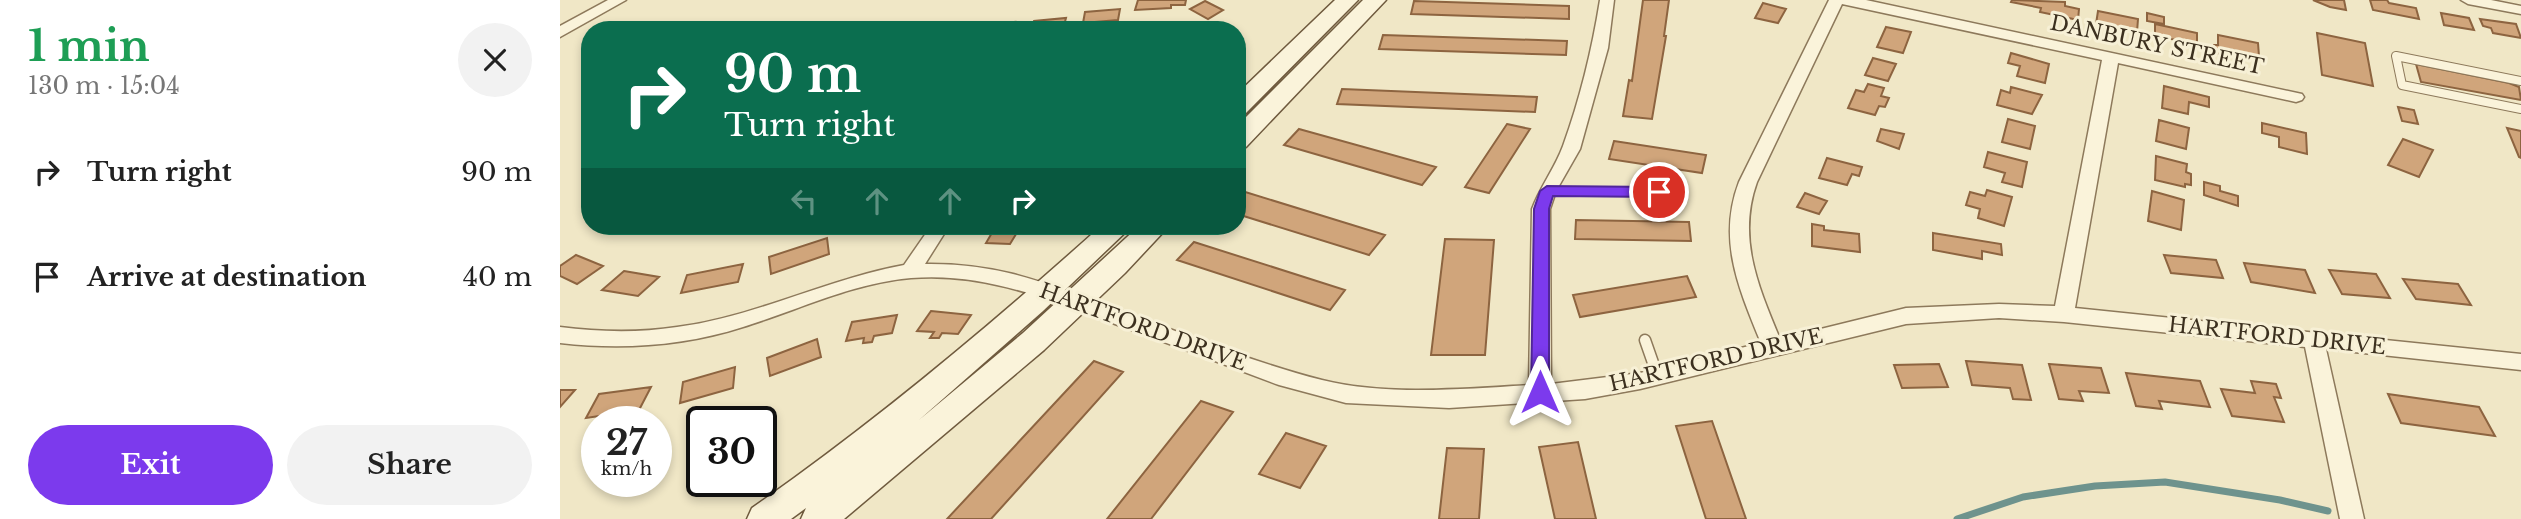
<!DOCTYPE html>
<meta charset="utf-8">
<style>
:root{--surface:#fff;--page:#f2f2f2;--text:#222;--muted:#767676;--accent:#7c3aed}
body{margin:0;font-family:"Libre Baskerville",serif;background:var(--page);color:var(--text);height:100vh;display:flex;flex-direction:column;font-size:26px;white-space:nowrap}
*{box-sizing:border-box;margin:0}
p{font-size:23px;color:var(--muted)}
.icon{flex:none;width:38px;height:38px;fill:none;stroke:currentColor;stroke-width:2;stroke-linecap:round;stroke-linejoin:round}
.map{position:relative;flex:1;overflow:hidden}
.side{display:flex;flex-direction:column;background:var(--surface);width:560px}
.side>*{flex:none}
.hud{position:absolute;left:21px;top:21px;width:665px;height:214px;border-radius:28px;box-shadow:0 4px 10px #0003;background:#0b6e4f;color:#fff;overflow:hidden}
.speed{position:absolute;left:21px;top:406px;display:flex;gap:14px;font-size:35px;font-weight:700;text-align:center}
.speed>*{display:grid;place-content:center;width:91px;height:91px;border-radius:50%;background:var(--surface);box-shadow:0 4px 10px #0003;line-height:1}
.speed small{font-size:18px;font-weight:400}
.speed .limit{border:4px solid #111;border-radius:10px;background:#fff;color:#111}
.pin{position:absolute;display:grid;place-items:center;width:60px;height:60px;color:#fff;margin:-30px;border:4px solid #fff;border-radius:50%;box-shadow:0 2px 7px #0007}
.me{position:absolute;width:77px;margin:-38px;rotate:0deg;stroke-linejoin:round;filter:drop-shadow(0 0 5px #0008)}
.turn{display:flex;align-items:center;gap:24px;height:147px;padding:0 28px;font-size:32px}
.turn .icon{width:91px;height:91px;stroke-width:2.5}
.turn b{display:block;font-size:49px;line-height:60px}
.lanes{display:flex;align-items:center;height:66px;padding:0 28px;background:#0003;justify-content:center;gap:35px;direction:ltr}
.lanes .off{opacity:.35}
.round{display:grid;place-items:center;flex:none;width:74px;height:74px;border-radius:37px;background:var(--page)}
.summary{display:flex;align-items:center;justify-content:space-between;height:119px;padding:0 28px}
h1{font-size:42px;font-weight:800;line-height:52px;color:#1e9e55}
.action{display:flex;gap:14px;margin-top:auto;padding:14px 28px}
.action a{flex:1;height:80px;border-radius:42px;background:var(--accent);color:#fff;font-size:28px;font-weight:800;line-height:80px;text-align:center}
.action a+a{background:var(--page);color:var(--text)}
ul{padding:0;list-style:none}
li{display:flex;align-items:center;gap:21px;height:105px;padding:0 28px}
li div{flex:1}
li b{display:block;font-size:26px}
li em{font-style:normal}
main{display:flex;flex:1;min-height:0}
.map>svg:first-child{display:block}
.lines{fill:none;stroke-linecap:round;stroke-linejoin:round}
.stream{stroke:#6e938d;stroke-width:7}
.building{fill:#d0a57b;stroke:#8d6440;stroke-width:2}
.service-far1-casing{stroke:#8d795b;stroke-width:10}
.service-casing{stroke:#8d795b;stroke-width:13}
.minor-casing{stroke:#8d795b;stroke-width:3}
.secondary-casing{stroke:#6f5a3e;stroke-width:3}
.service-far1{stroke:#faf3da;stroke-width:8}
.service{stroke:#faf3da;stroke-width:10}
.minor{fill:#faf3da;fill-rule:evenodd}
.secondary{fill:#faf3da;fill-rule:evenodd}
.route{fill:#7c3aed;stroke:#51269a;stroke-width:2}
.labels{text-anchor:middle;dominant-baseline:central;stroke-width:6;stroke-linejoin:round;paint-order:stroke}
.street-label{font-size:21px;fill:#3c301f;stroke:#f7f0d6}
</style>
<main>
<section class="side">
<div class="summary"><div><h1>1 min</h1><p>130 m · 15:04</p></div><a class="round"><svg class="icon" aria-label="close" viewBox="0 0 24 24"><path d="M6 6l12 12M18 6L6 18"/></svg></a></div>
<ul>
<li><svg class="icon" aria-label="right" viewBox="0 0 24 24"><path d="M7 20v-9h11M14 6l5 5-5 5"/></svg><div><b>Turn right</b></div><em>90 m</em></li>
<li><svg class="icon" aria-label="arrive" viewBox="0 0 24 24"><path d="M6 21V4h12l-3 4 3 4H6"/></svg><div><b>Arrive at destination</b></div><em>40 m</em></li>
</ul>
<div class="action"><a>Exit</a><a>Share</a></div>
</section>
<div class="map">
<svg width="1961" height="519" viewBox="0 0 1961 519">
<rect width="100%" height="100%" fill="#f0e7c6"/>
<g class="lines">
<!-- stream -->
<path class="stream" d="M1397,519L1463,497L1535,486L1605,482L1720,500L1768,511"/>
</g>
<!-- building -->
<path class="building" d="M578,0H626L625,5H611V8L575,10Z
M1083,0H1109L1104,36H1106L1092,119L1063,116L1069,80L1072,81Z
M1452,0L1505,2V6L1519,9L1518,20L1480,12L1481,8L1451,2Z
M1753,0H1784L1786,10L1770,7Z
M1810,0H1827L1829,3L1856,8L1859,19L1813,10Z
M645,1L663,10L648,19L630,9Z
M854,1L1009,6V19L851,14Z
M1203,3L1226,9L1218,23L1195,18Z
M560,9L558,20L523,23L525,12Z
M1538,11L1578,19L1577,32L1536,24Z
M1587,13L1604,17V24L1587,21Z
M1881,13L1909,18L1914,30L1884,25Z
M506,18L503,29L471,30L474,21Z
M1920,19L1956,24L1961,38L1933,33L1931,28L1923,26Z
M455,22L452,30H418L419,25Z
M1595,24L1637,33V44L1595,36Z
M269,25L290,28L293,25L302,26L298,30H263Z
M1326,27L1351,32L1343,53L1317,47Z
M1757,33L1805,43L1813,86L1762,75Z
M823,35L1007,41L1006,55L819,49Z
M1658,35L1698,43L1699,56L1668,49L1669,56L1654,53V45H1658Z
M1451,53L1489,64L1485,83L1457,76L1460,66L1448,63Z
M1313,58L1336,64L1328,81L1305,75Z
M1856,64L1949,83L1959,87L1961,100L1861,82Z
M1308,84L1324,88L1321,96L1329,98L1325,107L1319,106L1315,115L1288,108L1296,90L1304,92Z
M1604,86L1649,97V107L1629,102L1628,114L1602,108Z
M1451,87L1482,95L1472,114L1437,105L1441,90L1450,93Z
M782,89L977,97L975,112L777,104Z
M1838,107L1854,110L1858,124L1842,121Z
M1448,119L1475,126L1470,149L1442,142Z
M1599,120L1629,128L1626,149L1596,141Z
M1702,123L1746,133L1747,154L1719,147V137L1702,133Z
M947,124L970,129L929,193L905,187Z
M1947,128L1961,131V158L1959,157Z
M739,129L876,167L862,185L724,145Z
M1321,129L1344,134L1339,149L1317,141Z
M1843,139L1873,150L1859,177L1828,165Z
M1054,141L1146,155L1142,173L1049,159Z
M1428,152L1467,162L1462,187L1442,182L1445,173L1424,167Z
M1596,156L1627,164L1626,172L1631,174V185L1625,184V187L1595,180Z
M1267,158L1302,167L1299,176L1292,174L1287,185L1259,178Z
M1644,182L1660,186V191L1678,196V206L1644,195Z
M1427,190L1452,197L1444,226L1418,218L1420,209L1406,205L1410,192L1425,196Z
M682,191L825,235L809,255L677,214V197Z
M1592,191L1624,200L1621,230L1588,221Z
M1245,193L1267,201L1259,214L1237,207Z
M1016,220L1129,222L1131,241L1015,239Z
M1252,224L1264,226V230L1299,234L1300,252L1252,246Z
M302,226H326L318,234L297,231Z
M436,226H461L450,244L426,243Z
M1373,233L1441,244L1442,255L1422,251V259L1373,250Z
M267,238L269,254L211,274L209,257Z
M885,239L934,240L925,355H871Z
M634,242L785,290L770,310L617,260Z
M16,255L43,266L17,284L0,276V266Z
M1604,255L1656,260L1663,278L1611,273Z
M1684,263L1745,270L1755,293L1691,282Z
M183,264L178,282L121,293L127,275Z
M1769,270L1816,274L1830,298L1782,294Z
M64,271L99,277L78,296L42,290Z
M1127,276L1136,297L1020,317L1013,295Z
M1843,279L1898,284L1911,305L1856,299Z
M371,311L411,315L398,334L382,333L379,338H370L374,332L357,331Z
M337,315L332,333L314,336L312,342L303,343L304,338L286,341L292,322Z
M257,339L261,357L210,376L207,358Z
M534,361L563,372L431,519H387Z
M1406,361L1462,365L1471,400L1453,399L1450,388L1412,385Z
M1379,364L1388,387L1342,388L1334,365Z
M1489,364L1541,368L1549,393L1519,391L1523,401L1499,399Z
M175,367L173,388L120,403L123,382Z
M1566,373L1640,381L1650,407L1599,401L1602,409L1576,406Z
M1691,381L1716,384L1721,398L1714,397L1724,422L1672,416L1661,389L1695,393Z
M91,387L79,410L26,418L39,394Z
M0,390H15L0,407Z
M1828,394L1919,407L1935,436L1841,423Z
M641,401L673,412L591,519H547Z
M1152,421L1186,519H1146L1116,426Z
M726,433L766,446L740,488L699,474Z
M1018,442L1036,519H995L979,447Z
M887,448L924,449L919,519H879Z"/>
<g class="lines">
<!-- service-far1 casing -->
<g class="service-far1-casing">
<path id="service-far1" d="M1961,81L1836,56L1842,85L1961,109
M987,191L1099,192"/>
</g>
<!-- service casing -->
<g class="service-casing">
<path id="service" d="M1085,340L1098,377"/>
</g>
<!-- minor casing -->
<g class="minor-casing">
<path id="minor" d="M48,0H66L0,37V26Z
M1040,0H1054L1048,48L1020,149L996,191L990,209L991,384L1080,373L1201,343C1179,289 1157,240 1179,182L1269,0H1306L1742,94L1744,97L1742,100L1736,102L1558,63L1515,308L1961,354V370L1766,349L1804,519H1780L1745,347L1504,322L1439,318L1346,324L1080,389L1025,399L889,408L786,403L719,385C665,365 610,344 555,324C488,299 424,272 351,278C293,283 238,310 183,327C124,346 62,350 0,343V327C39,332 78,333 117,327C195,317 267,279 344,265L371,226H389L365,264C434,263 477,280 540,303C613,329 687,361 762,380C825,396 904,389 969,385L972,209C980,187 995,168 1003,146C1020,99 1032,50 1040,0ZM1282,4L1542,60L1495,306L1439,304L1346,308L1220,339C1198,286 1177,238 1197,182Z
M1901,0H1931L1961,6V14L1908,4Z"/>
</g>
<!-- secondary casing -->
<g class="secondary-casing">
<path id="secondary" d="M775,0H798L686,113L677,115V94Z
M803,0H826L686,147L677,149V126Z
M541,226H572L483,311L359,420L463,333L579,226H609L565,273L484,350L284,519H241L246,508L231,519H187L192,508C315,422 430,326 541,226Z"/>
</g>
<!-- service-far1 -->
<use href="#service-far1" class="service-far1"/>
<!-- service -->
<use href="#service" class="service"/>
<!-- minor -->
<use href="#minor" class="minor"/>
<!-- secondary -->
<use href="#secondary" class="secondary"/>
</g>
<!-- route -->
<path class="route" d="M987,186L1099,187L1106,192L1099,197L993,196L989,209V392L986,397H974L971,392L974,209L980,191Z"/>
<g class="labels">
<!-- street labels -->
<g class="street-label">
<text transform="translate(1597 45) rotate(12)">DANBURY STREET</text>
<text transform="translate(583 327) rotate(20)">HARTFORD DRIVE</text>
<text transform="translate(1717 336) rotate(6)">HARTFORD DRIVE</text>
<text transform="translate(1156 360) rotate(-13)">HARTFORD DRIVE</text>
</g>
</g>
</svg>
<div class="speed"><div>27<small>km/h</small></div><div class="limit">30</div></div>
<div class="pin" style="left:1099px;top:192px;background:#d93025"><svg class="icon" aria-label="arrive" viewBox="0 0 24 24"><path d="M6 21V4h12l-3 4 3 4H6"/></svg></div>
<svg class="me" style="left:980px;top:392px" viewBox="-20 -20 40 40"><path d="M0-17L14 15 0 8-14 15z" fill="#7c3aed" stroke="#fff" stroke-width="4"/></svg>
<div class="hud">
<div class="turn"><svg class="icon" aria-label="right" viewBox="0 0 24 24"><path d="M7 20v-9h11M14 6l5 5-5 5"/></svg><div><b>90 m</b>Turn right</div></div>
<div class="lanes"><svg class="icon off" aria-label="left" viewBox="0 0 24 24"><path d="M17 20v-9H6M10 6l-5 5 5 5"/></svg><svg class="icon off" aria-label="ahead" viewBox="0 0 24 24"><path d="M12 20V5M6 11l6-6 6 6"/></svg><svg class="icon off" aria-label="ahead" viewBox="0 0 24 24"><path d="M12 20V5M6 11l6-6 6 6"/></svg><svg class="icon" aria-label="right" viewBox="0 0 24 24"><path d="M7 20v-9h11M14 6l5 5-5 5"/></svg></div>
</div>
</div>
</main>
